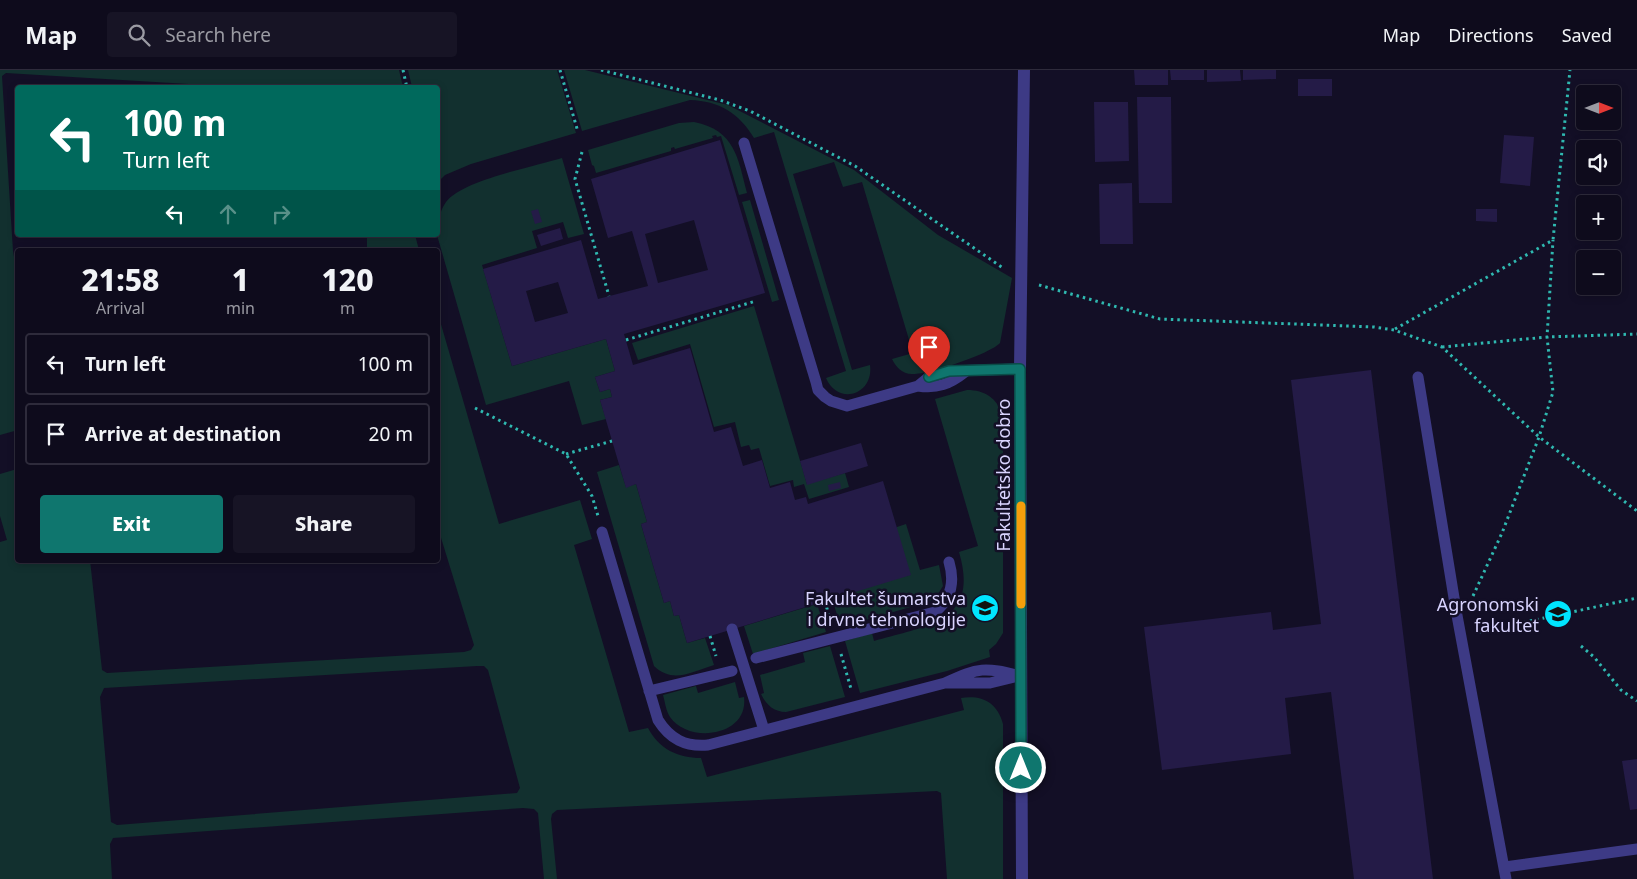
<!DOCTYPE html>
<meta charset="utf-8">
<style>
:root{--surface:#0e0b1c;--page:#171425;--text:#f1f3f6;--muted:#9b9ba3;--line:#2e2b3b;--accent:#0f766e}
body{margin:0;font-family:"Noto Sans",sans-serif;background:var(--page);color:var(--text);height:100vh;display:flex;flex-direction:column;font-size:19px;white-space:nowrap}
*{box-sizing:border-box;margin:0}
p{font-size:16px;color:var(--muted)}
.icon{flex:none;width:28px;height:28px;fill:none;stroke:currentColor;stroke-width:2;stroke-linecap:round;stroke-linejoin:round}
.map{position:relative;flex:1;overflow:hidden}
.sheet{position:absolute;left:15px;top:178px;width:425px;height:315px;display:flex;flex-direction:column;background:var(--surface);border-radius:5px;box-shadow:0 2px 8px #0003,0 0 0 1px var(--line)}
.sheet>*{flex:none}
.hud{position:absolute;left:15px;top:15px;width:425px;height:152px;border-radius:5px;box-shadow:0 2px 8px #0003,0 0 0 1px var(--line);background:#00695c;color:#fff;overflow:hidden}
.needle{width:32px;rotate:90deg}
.tools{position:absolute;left:1576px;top:15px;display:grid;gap:10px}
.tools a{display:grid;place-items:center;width:45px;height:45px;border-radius:5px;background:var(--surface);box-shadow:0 2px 8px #0003,0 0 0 1px var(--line);font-size:25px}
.pin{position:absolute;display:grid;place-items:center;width:42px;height:42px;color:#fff;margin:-51px -21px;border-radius:50% 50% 50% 0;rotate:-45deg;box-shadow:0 0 5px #0007}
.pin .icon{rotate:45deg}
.me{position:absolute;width:55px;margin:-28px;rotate:0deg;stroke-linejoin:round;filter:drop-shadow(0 0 4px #0008)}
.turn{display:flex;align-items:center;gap:18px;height:105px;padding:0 25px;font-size:22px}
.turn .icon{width:65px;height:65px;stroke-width:2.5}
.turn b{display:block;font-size:35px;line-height:42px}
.lanes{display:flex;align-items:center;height:48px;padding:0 25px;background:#0003;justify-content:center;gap:25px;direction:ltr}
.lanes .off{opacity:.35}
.eta{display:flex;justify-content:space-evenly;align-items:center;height:85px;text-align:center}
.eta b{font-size:30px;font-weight:800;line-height:35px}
.button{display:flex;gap:10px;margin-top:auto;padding:10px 25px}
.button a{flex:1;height:58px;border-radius:5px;background:var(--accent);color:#fff;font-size:20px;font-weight:800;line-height:58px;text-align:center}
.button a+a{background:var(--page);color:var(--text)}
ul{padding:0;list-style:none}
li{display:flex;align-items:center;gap:15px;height:62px;margin:0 10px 8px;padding:0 15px;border:2px solid var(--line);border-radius:5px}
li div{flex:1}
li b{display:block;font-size:19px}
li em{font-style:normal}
header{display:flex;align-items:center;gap:30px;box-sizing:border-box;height:70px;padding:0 25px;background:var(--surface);border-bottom:1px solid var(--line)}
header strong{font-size:24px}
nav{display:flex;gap:28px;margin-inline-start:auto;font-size:18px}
.search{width:350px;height:45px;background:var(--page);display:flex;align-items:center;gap:12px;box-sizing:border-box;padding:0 18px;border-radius:5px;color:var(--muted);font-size:19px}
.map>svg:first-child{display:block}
.green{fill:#12302f;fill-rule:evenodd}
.building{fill:#241b47;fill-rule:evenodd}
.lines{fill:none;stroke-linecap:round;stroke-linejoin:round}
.path{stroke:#2fb8b0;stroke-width:3;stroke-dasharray:2.5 4;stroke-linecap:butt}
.service{stroke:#3d3a85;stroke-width:11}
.minor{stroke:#3d3a85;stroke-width:12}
.route-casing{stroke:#0a4d48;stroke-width:12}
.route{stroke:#0f766e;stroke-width:9}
.slow{stroke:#f59e0b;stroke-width:9}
.labels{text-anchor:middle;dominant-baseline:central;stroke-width:5;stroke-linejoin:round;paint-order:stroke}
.street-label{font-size:18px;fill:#d9d4ff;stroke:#130f26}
.poi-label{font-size:18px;fill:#d9d4ff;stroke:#130f26;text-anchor:end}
</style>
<header>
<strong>Map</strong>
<div class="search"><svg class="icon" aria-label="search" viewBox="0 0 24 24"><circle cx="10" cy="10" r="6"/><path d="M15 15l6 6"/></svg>Search here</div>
<nav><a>Map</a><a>Directions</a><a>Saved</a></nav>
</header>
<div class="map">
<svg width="1637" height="809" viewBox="0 0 1637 809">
<rect width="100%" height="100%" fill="#130f26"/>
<!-- green -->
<path class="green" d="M0,0H399L403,17H238L6,3L2,6L13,181L15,193L18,195V360L0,365Z
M408,0H557L576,63L471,94L445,105L438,112V18L412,17Z
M564,0H585L728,35L854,100L938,165L1012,208L1000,273C990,284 927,305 912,304C902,304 896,297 892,289L913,283L862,112L843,117L834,92L793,104L852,300L870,295C874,325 838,336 826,308L846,301L774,62L754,68C739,43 719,31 690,30L582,61Z
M694,52C735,60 738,88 747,123L739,125L721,66L717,67L716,65L712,66L713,68L675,79L674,77L671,78V81L596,103L594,96L592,95L588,80L679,53Z
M562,88L584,164L568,168L563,152L532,161L537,178L482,195L512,296L606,269L615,301L595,307L600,322L610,319L612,327L600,330L606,349L582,355L569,311L486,335L437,165C439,154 438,143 446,132C463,110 533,97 562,88Z
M750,130L779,230L772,232L742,132Z
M367,165H415L419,180H363L367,177Z
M754,236L807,414L845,403L849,417L809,429L804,414L794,417L793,410L770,416L759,378L751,380L749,375L741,377L735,352L714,357L690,274L638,290L632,273Z
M438,244L499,454L580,430L592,469L574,475L629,662L648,658C659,679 678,688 701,688L707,707L964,640L961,628C982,625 997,632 1003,654V809H947L941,723L937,721L557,740L552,744L551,749L557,809H544L538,743L534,739L523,738L113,768L110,774L112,809H0V472L7,470L0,446V404L17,399L18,490H90L102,600L107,603L464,582L471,580L474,575L438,458ZM477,596H484L488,600L520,718L517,723L117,755L111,752L100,627L104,618Z
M967,320C985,320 997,328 1003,346V563L996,574L989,580L990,587L947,601L860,623L845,571L872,563L874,571C927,555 980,553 959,482L978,476L935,329Z
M619,395L626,417L636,414L647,452L641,454L664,533L670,531L674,546L679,545L687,573L705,568L714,595C691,602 673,614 654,596L597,402Z
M906,454L920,500L939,495L943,516L936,527L928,532L841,557L832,529L897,457Z
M817,534L826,562L753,584L744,556Z
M830,576L845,627L786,642C774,642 766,635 761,624L764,623L760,605L805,592L803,583Z
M735,612L739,628L744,627C749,667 688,674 670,647C666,641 665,632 663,625L696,616L698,623Z"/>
<!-- building -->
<path class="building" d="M1134,0H1168V15H1135Z
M1170,0H1204V10H1171Z
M1207,0H1240L1241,11L1207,12Z
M1243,0H1276V9L1243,10Z
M1298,9H1332V26H1298Z
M1137,27H1171L1172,133H1139Z
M1094,32H1128L1129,91L1095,92Z
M1504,65L1534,67L1530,116L1500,113Z
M720,70L765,223L624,264L633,295L690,278L714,362L731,357L743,396L762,390L770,418L790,412L795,430L806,427L808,434L883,411L911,505L687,573L679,545L674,546L670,531L664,533L641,454L647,452L636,414L626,418L600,330L612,327L610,319L600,322L595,307L615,301L606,269L512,296L483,199L581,170L598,229L648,216L632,161L608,168L591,109ZM694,150L708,200L658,213L645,164ZM558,212L568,243L535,252L526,221Z
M1132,113L1133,174H1100L1099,114Z
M538,139L542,152L535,154L531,141Z
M1476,139H1497V152L1476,151Z
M560,158L563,169L541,176L537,165Z
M1371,300L1433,809H1354L1331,622L1285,628L1291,684L1162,700L1144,557L1271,542L1273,560L1321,554L1291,310Z
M861,373L868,396L807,415L800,391Z
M840,412L841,418L829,421L828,415Z
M1637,689V739L1630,740L1622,691Z"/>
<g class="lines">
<!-- path -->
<path class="path" d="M403,0L407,18
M560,0L578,62
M601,0L720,30L750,41L855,96L1003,198
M582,82L575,109L609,226
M438,126V127
M1039,215L1160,249L1374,257L1394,260L1442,277L1539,367L1637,441
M1395,259L1553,170L1570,0
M626,270L756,231
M1442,277L1547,267L1637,264
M475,338L566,384L592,426L598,446
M566,384L612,371
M1473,526L1502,463L1539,367L1553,322L1547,267L1553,170
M825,531L830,550
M1479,562L1637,528
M710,566L716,586
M1581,576L1594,587L1621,620L1637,631
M841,584L851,619"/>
<!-- service -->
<path class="service" d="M744,73L816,312L818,320L825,327L831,331L847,336L918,316L929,307L949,301L1020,299
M1418,307L1456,540L1506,809
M918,316C937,319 950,314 965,302
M602,462L658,650C670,669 685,677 708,675L945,613C980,597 983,597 1021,606
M732,559L764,660
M756,588L935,542C951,529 955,512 949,492
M947,613H990L1018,606
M649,621L732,601
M1505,797L1637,779"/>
<!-- minor -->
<path class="minor" d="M1022,809L1020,299L1024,0"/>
</g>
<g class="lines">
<!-- route casing -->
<g class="route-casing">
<path id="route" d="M929,307L949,301L1020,299L1021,698"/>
</g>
<!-- route -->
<use href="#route" class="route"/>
<!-- slow -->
<path class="slow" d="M1021,436V534"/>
</g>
<!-- icons -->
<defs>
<g id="university-disc" transform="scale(1.4375)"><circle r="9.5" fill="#00e5ff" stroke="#130f26"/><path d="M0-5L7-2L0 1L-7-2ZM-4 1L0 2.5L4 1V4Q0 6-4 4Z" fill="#111"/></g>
</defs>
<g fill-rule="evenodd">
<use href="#university-disc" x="985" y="538"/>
<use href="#university-disc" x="1558" y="544"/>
</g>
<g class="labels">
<!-- street labels -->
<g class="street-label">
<text transform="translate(1003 405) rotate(-90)">Fakultetsko dobro</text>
</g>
<!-- poi labels -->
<g class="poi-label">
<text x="966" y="528">Fakultet šumarstva<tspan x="966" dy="21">i drvne tehnologije</tspan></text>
<text x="1539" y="534">Agronomski<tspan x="1539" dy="21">fakultet</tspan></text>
</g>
</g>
</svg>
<div class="tools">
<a><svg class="needle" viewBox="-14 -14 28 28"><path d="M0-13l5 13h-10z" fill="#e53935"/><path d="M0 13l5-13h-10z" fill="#9b9ba3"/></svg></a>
<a><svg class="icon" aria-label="sound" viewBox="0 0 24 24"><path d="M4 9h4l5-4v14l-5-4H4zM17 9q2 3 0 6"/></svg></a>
<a>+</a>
<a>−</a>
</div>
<div class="pin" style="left:929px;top:307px;background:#d93025"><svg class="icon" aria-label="arrive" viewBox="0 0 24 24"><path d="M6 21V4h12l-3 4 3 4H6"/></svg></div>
<svg class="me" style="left:1021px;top:698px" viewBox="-20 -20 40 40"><circle r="17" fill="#0f766e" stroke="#fff" stroke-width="3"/><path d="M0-11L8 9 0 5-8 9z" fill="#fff"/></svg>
<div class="hud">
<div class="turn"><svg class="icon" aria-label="left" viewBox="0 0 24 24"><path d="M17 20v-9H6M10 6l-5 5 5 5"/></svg><div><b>100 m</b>Turn left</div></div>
<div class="lanes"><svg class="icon" aria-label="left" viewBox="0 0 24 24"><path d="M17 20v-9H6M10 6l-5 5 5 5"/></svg><svg class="icon off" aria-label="ahead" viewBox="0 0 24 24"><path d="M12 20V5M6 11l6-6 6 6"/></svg><svg class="icon off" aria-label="right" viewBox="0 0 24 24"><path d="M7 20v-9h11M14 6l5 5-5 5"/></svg></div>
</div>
<section class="sheet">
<div class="eta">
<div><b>21:58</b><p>Arrival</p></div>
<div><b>1</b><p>min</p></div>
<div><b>120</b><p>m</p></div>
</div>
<ul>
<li><svg class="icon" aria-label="left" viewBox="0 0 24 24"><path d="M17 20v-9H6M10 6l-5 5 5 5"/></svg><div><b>Turn left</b></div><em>100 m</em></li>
<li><svg class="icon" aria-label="arrive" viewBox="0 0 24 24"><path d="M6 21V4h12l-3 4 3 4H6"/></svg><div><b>Arrive at destination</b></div><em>20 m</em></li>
</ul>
<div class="button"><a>Exit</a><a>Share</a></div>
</section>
</div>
